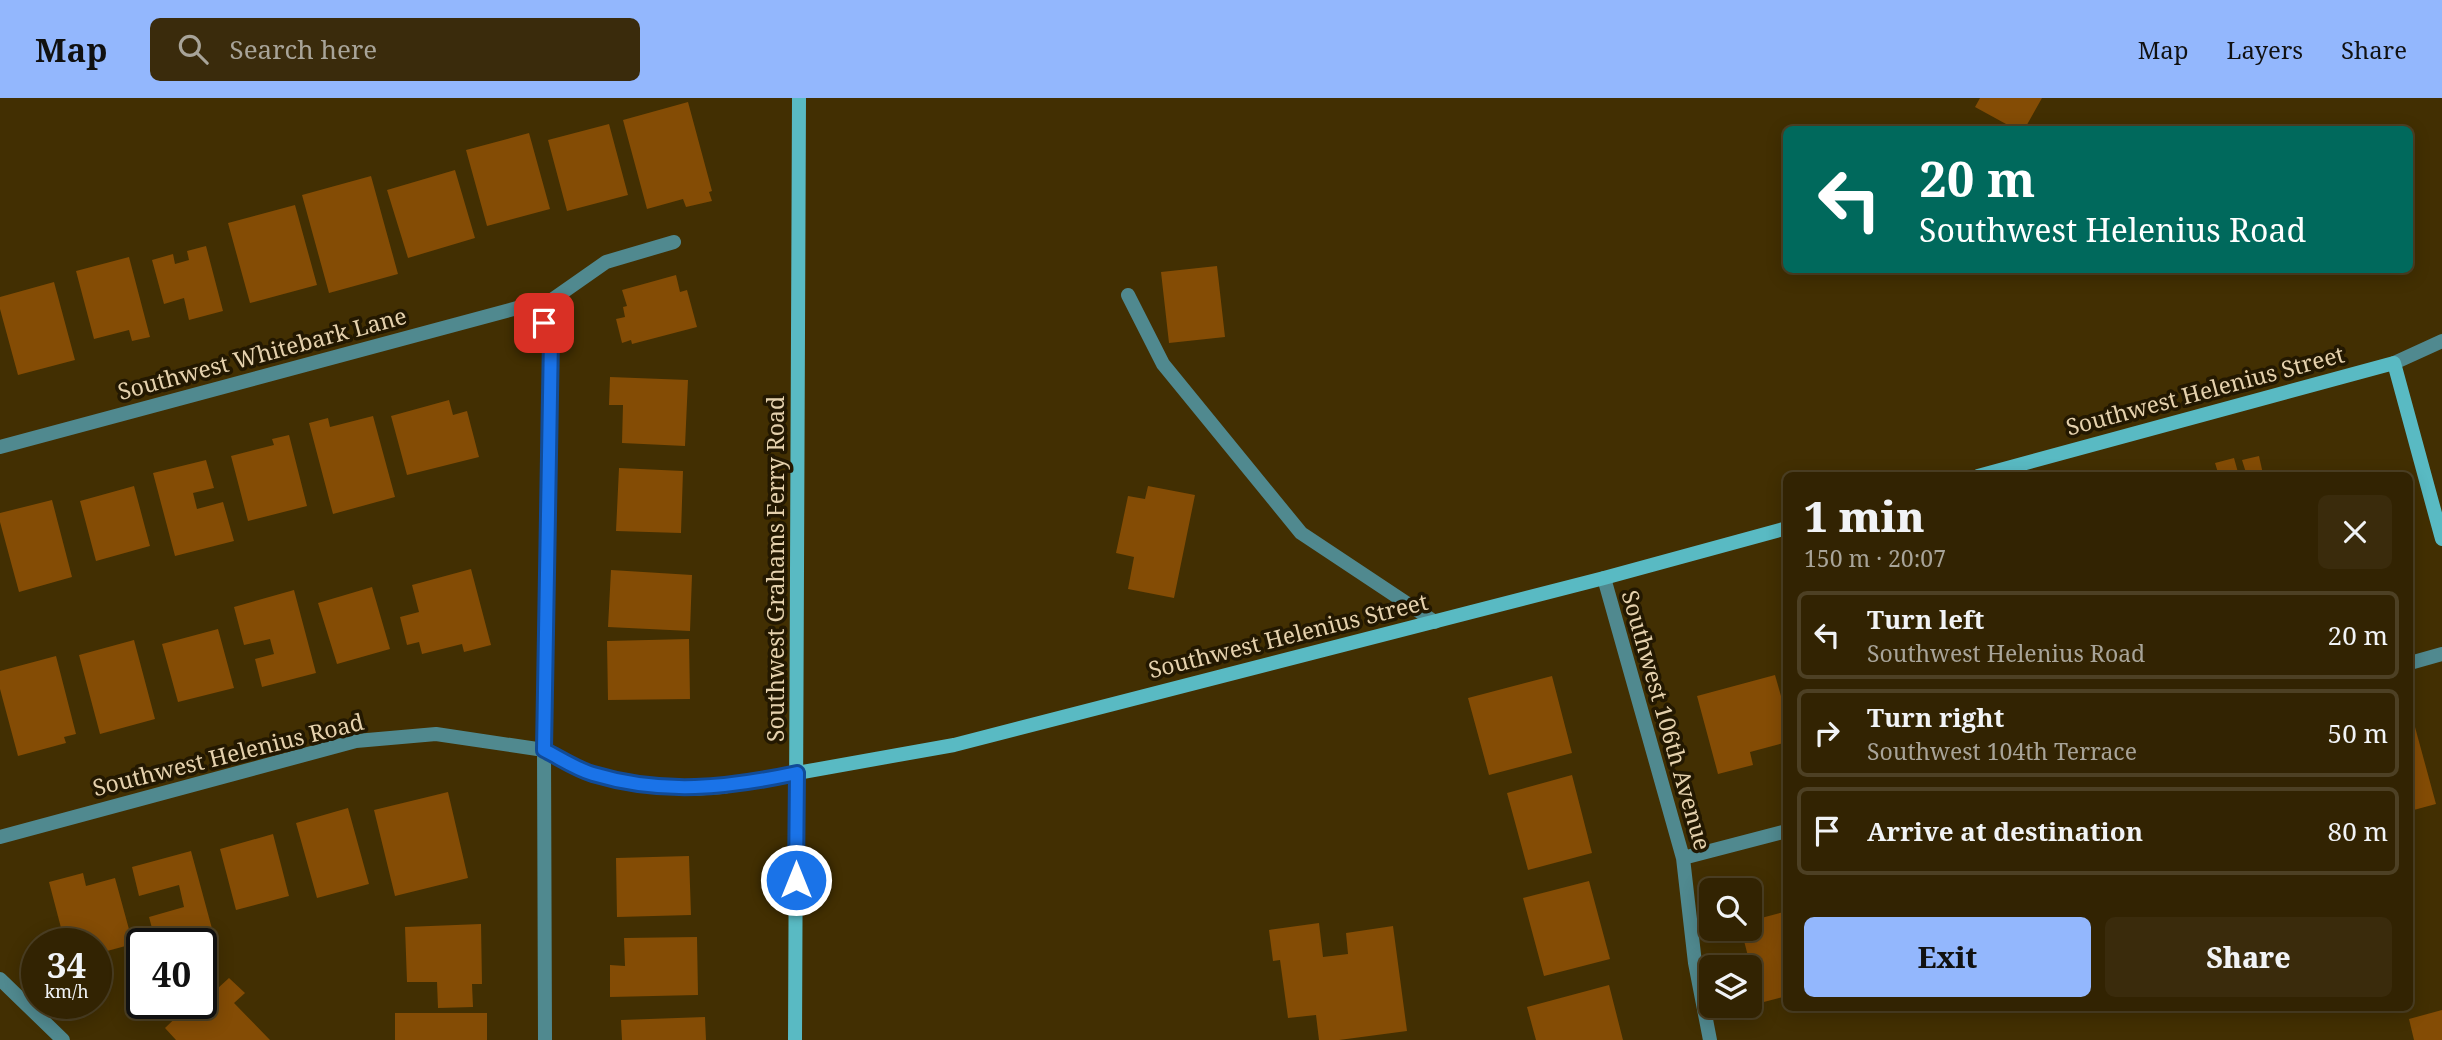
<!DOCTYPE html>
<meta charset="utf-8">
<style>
:root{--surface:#322302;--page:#3a2b0c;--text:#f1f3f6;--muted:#a8a499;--line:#4d4024;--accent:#93b7fd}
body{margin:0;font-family:"Noto Serif",serif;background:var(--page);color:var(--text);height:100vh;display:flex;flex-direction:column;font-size:26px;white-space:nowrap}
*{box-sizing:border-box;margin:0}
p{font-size:23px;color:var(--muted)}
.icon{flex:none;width:38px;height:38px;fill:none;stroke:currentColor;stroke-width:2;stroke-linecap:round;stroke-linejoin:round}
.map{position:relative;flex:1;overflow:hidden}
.details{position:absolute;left:1783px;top:374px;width:630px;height:539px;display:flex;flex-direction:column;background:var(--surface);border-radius:10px;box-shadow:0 4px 18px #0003,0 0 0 2px var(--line)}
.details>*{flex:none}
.guide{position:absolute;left:1783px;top:28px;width:630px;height:147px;border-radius:10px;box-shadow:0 4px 18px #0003,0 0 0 2px var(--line);background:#00695c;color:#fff;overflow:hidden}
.controls{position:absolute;left:1699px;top:780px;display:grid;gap:14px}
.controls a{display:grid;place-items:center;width:63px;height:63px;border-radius:10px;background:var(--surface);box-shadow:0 4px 18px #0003,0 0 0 2px var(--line);font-size:35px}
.speed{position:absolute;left:21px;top:830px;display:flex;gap:14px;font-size:35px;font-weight:700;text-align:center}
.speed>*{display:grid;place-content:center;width:91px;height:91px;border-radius:50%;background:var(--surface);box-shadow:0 4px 18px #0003,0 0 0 2px var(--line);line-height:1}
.speed small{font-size:18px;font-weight:400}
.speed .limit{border:4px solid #111;border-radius:10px;background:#fff;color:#111}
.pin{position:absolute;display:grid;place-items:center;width:60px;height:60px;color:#fff;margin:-30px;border-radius:14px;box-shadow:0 4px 10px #0006}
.me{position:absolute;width:77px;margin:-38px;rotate:0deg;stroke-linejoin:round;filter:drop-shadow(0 0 5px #0008)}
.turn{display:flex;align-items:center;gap:24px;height:147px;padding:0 21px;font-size:32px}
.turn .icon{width:91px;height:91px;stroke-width:2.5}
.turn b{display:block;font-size:49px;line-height:60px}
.round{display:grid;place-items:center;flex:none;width:74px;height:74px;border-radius:10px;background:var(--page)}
.overview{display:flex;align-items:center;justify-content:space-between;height:119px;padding:0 21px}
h1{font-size:42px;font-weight:800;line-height:52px}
.primary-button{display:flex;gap:14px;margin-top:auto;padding:14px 21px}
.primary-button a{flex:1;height:80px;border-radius:10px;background:var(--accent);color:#111;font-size:28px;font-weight:800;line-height:80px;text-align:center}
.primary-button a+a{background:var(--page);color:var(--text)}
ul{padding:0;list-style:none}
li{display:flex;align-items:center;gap:21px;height:88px;margin:0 14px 10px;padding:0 7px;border:4px solid var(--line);border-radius:10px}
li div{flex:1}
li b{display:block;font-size:26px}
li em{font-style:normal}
header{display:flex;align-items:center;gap:42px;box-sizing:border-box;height:98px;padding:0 35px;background:var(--accent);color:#111}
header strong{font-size:33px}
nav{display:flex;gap:38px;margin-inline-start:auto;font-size:24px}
.search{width:490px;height:63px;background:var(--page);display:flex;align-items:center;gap:18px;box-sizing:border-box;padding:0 24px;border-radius:10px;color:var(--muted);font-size:26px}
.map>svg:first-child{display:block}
.building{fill:#844c05}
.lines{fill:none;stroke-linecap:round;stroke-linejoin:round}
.lane{stroke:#50898f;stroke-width:14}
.street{stroke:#50898f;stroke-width:14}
.secondary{stroke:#59bac3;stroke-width:14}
.route-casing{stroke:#114b97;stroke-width:18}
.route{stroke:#1a73e8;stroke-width:12}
.labels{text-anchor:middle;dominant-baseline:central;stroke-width:7;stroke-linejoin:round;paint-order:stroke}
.street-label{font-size:23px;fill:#e5d1ad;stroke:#231801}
</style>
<header>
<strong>Map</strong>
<div class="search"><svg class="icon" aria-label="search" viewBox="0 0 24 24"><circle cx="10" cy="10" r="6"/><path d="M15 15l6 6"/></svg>Search here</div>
<nav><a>Map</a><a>Layers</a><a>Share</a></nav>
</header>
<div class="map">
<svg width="2442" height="942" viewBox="0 0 2442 942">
<rect width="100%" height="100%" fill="#422f02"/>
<!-- building -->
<path class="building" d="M1980,0H2042L2024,32H2017L1975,9Z
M688,4L712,93L709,94L712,103L686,109L683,101L647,111L623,22Z
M609,26L628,97L567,113L548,42Z
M529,35L550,111L487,128L466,52Z
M455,72L475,140L408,160L387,92Z
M371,78L398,176L329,195L302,97Z
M295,107L317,187L250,205L228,125Z
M206,148L223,213L189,222L184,200L164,206L152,162L173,156L175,166L189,162L187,153Z
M129,159L150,239L132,243L129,232L94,241L76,173Z
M1217,168L1225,239L1169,245L1161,174Z
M676,177L680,194L687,192L697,229L632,246L631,242L622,245L616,221L625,219L623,209L627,208L622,192Z
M54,184L75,262L18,277L0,211V199Z
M610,279L688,282L685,348L622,345L623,307H609Z
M449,302L453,317L467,313L479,359L407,377L391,318Z
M373,318L395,399L333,416L309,325L328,320L330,329Z
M289,337L307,408L248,423L231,358L274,347L272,341Z
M2259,358L2263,376L2247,378L2242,362Z
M2234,360L2239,378H2219L2215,365Z
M206,362L214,390L193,395L197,411L223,404L234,443L175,458L153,375Z
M619,370L683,373L681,435L616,433Z
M134,388L150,448L96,463L80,403Z
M1148,388L1195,397L1174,500L1128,491L1134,459L1116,455L1128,398L1145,401Z
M52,402L72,479L19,494L0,424V415Z
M471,471L491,547L464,554L462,546L422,556L419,544L407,547L400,519L419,514L412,487Z
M611,472L692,477L690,533L608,529Z
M372,489L390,551L337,566L318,505Z
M294,492L316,575L262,589L255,561L274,556L270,541L244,547L234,509Z
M218,531L234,590L178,604L162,546Z
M689,541L690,601L608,602L607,543Z
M134,542L155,621L100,636L79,557Z
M56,558L76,636L64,639L66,645L18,658L0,591V573Z
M1775,577L1787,619V644L1750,654L1753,667L1718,676L1697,598Z
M1552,578L1572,655L1489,677L1468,600Z
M2415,629L2436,706L2410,713V630Z
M1572,677L1592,755L1528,772L1507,695Z
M448,694L468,780L395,798L374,712Z
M348,710L369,786L317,800L296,725Z
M273,736L289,798L236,812L220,751Z
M191,753L214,838L188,845H156L149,819L184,809L179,787L139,798L132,769Z
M689,758L691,817L617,819L616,760Z
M83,775L86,788L115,780L133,846L96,856V845H65L49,784Z
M1589,783L1610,861L1544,878L1523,800Z
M1787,813V898L1760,905L1741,831H1750V823Z
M1319,825L1323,859L1348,856L1346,835L1393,828L1407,933L1339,942H1319L1316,917L1288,920L1280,862L1273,863L1269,832Z
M481,826L482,886H472L473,909L438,910L437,884H407L405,829Z
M697,839L698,897L610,899V867L625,868L624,840Z
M229,880L245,895L234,905L270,942H176L165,930L191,905H201V895L211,885L217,891Z
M1609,887L1623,942H1536L1527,909Z
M2442,912V942H2414L2409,921Z
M395,915H487V942H395Z
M705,919L706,942H622L621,922Z"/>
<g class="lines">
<!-- lane -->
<path class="lane" d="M1128,197L1163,266L1301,435L1435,524
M536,213L606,164L674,144"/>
<!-- street -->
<path class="street" d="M2394,265L2442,243
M0,349L517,210L536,213L551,239L544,652L545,942
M1604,480L1683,760L1695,865L1710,942
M2410,565L2442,556
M0,739L356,643L436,636L544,652L592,676L659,689L691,691L722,689L797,675
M1683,760L1787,733
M0,881L63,942"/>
<!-- secondary -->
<path class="secondary" d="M1978,378L2394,265L2442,441
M797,675L954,647L1604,480L1787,430
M795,942L799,0"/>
</g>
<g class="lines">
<!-- route casing -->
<g class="route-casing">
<path id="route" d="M544,225L551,239L544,652C560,660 576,671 593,676C663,697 727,690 797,675L796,782"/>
</g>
<!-- route -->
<use href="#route" class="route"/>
</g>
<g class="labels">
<!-- street labels -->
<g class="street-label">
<text transform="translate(262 255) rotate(-15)">Southwest Whitebark Lane</text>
<text transform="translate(2205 292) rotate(-15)">Southwest Helenius Street</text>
<text transform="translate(775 471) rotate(-90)">Southwest Grahams Ferry Road</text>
<text transform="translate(1288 537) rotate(-14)">Southwest Helenius Street</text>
<text transform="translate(1667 622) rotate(74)">Southwest 106th Avenue</text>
<text transform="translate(228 656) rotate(-14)">Southwest Helenius Road</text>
</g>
</g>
</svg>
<div class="controls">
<a><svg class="icon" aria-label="search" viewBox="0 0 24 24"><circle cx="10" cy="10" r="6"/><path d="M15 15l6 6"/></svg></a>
<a><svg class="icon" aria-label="layers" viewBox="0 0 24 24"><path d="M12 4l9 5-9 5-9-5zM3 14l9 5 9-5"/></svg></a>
</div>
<div class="speed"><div>34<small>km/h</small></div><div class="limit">40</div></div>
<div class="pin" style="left:544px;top:225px;background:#d93025"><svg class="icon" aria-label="arrive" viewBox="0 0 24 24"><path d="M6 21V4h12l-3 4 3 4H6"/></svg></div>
<svg class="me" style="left:796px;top:782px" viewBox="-20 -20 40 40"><circle r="17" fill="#1a73e8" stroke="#fff" stroke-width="3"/><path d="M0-11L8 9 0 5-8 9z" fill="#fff"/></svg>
<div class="guide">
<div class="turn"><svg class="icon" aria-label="left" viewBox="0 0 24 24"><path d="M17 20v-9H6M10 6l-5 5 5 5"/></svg><div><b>20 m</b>Southwest Helenius Road</div></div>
</div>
<section class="details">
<div class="overview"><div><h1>1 min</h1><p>150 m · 20:07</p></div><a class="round"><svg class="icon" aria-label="close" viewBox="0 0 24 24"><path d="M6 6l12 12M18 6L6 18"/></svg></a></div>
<ul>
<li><svg class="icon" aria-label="left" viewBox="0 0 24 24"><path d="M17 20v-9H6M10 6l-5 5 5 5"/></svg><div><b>Turn left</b><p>Southwest Helenius Road</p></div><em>20 m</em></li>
<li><svg class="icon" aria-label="right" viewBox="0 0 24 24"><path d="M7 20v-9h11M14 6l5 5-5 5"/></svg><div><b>Turn right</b><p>Southwest 104th Terrace</p></div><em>50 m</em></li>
<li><svg class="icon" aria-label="arrive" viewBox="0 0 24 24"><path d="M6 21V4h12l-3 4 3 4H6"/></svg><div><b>Arrive at destination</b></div><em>80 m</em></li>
</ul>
<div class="primary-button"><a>Exit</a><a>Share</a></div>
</section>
</div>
